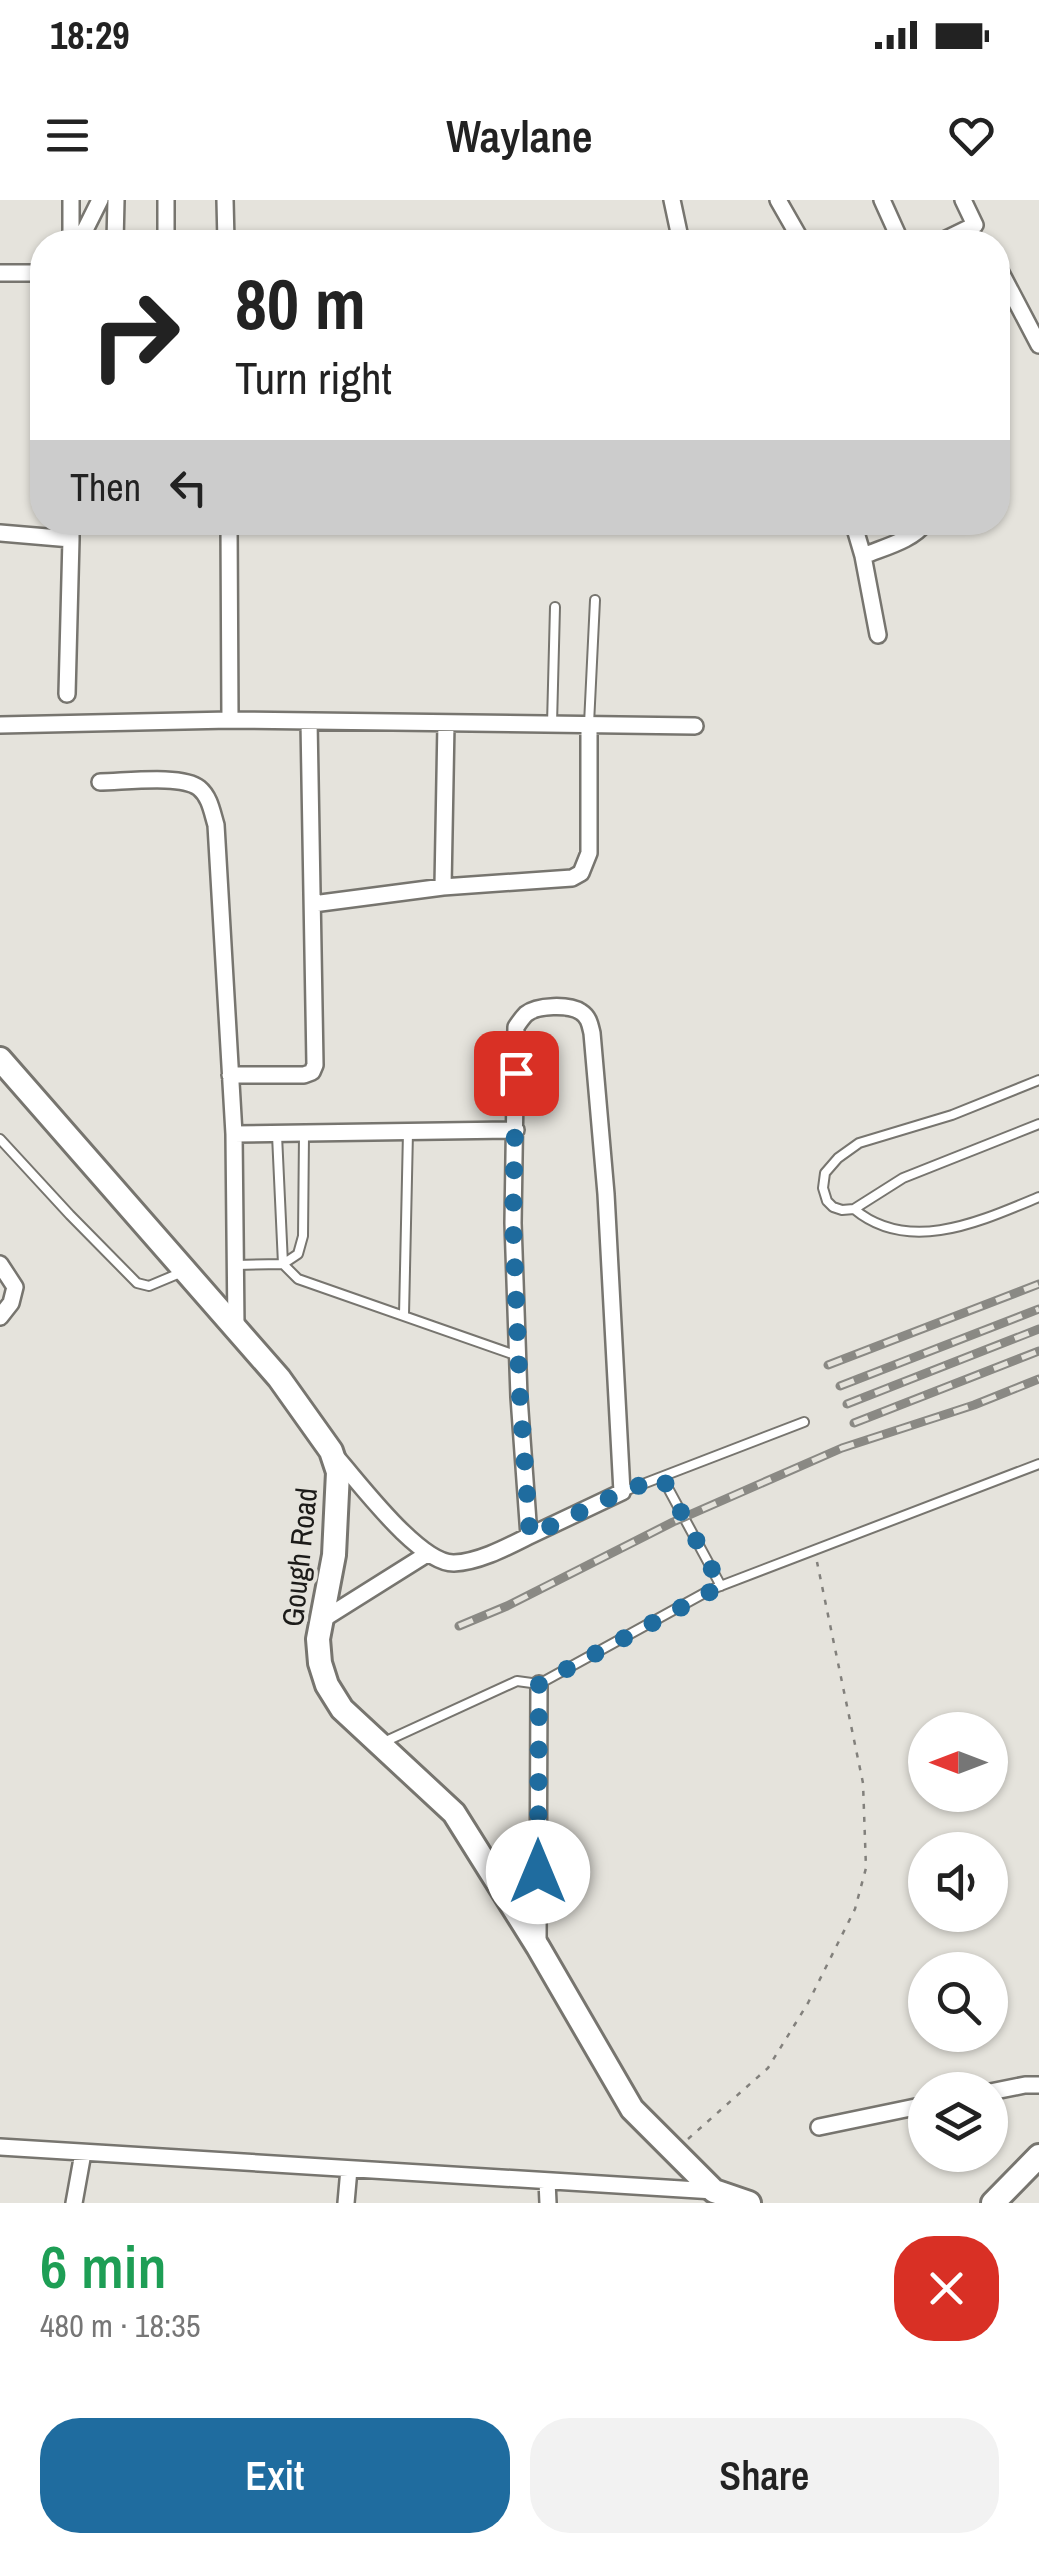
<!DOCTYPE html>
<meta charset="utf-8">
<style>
:root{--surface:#fff;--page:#f2f2f2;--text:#222;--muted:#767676;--accent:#1f6c9f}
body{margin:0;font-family:"Archivo Narrow",sans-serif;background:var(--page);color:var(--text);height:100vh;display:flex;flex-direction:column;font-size:38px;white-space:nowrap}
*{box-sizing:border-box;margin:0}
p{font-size:32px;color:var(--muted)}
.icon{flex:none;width:55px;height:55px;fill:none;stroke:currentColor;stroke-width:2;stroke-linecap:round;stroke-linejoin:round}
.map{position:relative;height:2003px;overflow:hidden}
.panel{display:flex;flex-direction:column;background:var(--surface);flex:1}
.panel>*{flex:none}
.hud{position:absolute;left:30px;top:30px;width:980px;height:305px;border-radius:40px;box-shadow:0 2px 8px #0004;background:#fff;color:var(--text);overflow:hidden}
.needle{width:65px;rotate:270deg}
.controls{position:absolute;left:908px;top:1512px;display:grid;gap:20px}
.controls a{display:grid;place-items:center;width:100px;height:100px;border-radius:50%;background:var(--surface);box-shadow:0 2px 8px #0004;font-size:50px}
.pin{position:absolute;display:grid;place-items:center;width:85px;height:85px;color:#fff;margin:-42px;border-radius:20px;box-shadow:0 5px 15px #0006}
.me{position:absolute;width:110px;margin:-55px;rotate:0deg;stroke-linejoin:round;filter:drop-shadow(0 0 8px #0008)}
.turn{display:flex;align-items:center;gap:35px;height:210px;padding:0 40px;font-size:45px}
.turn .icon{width:130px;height:130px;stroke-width:2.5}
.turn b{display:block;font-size:70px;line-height:85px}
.then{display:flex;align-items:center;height:95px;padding:0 40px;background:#0003;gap:20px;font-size:38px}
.round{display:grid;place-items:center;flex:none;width:105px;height:105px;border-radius:40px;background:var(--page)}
.overview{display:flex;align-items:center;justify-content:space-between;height:170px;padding:0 40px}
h1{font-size:60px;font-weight:600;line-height:75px;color:#1e9e55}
.button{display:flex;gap:20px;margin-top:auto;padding:20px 40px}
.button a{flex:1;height:115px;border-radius:40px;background:var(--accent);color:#fff;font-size:40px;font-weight:600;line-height:115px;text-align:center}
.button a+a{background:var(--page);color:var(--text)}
.status{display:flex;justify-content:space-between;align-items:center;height:70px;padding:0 50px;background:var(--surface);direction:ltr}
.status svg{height:28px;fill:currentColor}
header{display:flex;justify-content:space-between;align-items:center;height:130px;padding:0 40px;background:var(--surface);font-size:45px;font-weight:600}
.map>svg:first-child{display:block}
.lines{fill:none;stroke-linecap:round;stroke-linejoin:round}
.lane-casing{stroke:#77756f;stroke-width:12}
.street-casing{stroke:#77756f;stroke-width:20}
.secondary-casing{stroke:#77756f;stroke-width:28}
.path{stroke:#82807c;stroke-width:2.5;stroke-dasharray:5 8;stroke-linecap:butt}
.lane{stroke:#fff;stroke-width:8}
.street{stroke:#fff;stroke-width:15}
.secondary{stroke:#fff;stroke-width:22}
.rail-casing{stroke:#8a8984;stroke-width:9}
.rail{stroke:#e5e3dc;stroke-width:5;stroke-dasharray:15;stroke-linecap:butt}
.route{stroke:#1f6c9f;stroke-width:18;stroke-dasharray:0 32.4}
.labels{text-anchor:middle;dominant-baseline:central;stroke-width:8;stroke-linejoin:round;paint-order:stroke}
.street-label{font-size:30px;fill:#1c1b19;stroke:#e5e3dc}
</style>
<div class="status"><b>18:29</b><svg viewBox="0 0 49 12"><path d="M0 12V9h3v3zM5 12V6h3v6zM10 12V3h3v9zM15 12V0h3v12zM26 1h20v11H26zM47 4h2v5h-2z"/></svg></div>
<header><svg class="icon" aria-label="menu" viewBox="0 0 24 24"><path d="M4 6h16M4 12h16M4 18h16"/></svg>Waylane<svg class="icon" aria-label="heart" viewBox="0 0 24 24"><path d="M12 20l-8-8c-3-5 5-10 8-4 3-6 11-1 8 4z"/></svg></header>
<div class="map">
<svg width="1039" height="2003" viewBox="0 0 1039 2003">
<rect width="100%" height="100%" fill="#e5e3dc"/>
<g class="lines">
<!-- lane casing -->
<g class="lane-casing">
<path id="lane" d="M552,524L555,407
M589,524L595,400
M1039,880L952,915L859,943L838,958L825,973L823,988L827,1001L833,1007L842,1010L854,1009L903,978L1039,924
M277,935L283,1064L298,1079L518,1156
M0,939L70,1015L137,1083L149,1086L180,1073
M854,1009C909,1055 981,1021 1039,997
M236,1065L283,1064L298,1054L303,1036L304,935
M404,1115L408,932
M662,1277L721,1386
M622,1292L804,1222
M384,1542L517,1481L539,1484L710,1390L1039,1264"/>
</g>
<!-- street casing -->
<g class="street-casing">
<path id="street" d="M71,0V42
M166,0V42
M225,0L226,42
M672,0L681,42
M778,0L802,42
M882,0L901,42
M79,42L100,0
M115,42L116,0
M940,42L975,25L963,0
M998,67L1039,145
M0,73H42
M229,322L230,520
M853,322L863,356L878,435
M0,333L71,339V322
M863,356C884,347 912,341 926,322
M67,494L71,339
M0,525L230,520L695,526
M100,582C123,582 182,574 199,588C210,597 212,612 216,625L234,934L236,1128
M443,687L446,523
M313,704L443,687L572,678L581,673L589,653V524
M230,875H304L312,872L315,865L309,521
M234,934L516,930
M0,1064L15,1087L11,1103L0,1117
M338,1259C361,1285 420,1364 454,1363C479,1362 507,1347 529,1336L622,1292L606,994L592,833C590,825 589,817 581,812C569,804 537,805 526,814C524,816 518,824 516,827L513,1023L519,1197L529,1336
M322,1420L427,1354
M538,1743L539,1484
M990,1892L1025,1885H1039
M819,1927L925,1905
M0,1947L714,1991
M547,1981L548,2003
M74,2003L83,1953
M346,2003L349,1969"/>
</g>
<!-- secondary casing -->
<g class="secondary-casing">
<path id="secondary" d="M0,859L279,1178L331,1251L338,1272L334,1355L318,1439L320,1463L327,1485L342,1509L454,1613L538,1747L632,1909L714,1991L749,2003
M993,2003L1039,1956"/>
</g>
<!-- path -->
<path class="path" d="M688,1939L768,1868L808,1803L855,1709L866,1668L863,1583L817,1362"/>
<!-- lane -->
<use href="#lane" class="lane"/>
<!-- street -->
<use href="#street" class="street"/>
<!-- secondary -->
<use href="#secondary" class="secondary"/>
<!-- rail casing -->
<g class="rail-casing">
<path id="rail" d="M828,1165L1039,1084
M840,1186L1039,1109
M847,1204L1039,1129
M854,1223L1039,1151
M459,1426L507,1406L673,1322L842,1248L974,1205L1039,1179"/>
</g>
<!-- rail -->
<use href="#rail" class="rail"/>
</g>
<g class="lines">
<!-- route -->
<path class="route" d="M516,873L513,1023L520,1197L530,1336L622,1292L662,1277L721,1386L539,1484L538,1672"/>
</g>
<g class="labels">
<!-- street labels -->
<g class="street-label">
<text transform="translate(299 1357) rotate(-84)">Gough Road</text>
</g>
</g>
</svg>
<div class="controls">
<a><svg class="needle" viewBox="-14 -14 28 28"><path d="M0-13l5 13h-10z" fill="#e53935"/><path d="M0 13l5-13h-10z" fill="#767676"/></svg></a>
<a><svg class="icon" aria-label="sound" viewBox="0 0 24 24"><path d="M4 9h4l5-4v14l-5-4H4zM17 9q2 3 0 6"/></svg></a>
<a><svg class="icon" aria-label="search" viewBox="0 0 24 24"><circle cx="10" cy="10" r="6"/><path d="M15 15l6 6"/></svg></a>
<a><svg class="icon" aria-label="layers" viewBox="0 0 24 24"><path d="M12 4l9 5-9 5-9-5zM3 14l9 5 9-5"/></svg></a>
</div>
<div class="pin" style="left:516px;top:873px;background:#d93025"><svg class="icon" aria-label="arrive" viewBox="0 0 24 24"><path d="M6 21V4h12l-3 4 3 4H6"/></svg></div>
<svg class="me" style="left:538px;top:1672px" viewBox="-20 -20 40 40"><circle r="19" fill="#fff"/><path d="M0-13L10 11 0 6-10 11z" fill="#1f6c9f"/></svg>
<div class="hud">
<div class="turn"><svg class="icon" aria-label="right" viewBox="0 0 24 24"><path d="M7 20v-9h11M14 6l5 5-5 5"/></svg><div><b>80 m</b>Turn right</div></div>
<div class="then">Then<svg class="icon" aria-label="left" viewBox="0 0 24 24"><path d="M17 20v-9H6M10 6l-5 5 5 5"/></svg></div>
</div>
</div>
<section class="panel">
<div class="overview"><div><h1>6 min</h1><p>480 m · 18:35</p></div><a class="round" style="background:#d93025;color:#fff"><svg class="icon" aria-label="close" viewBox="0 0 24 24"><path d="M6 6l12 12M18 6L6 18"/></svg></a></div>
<div class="button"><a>Exit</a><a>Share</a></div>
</section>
